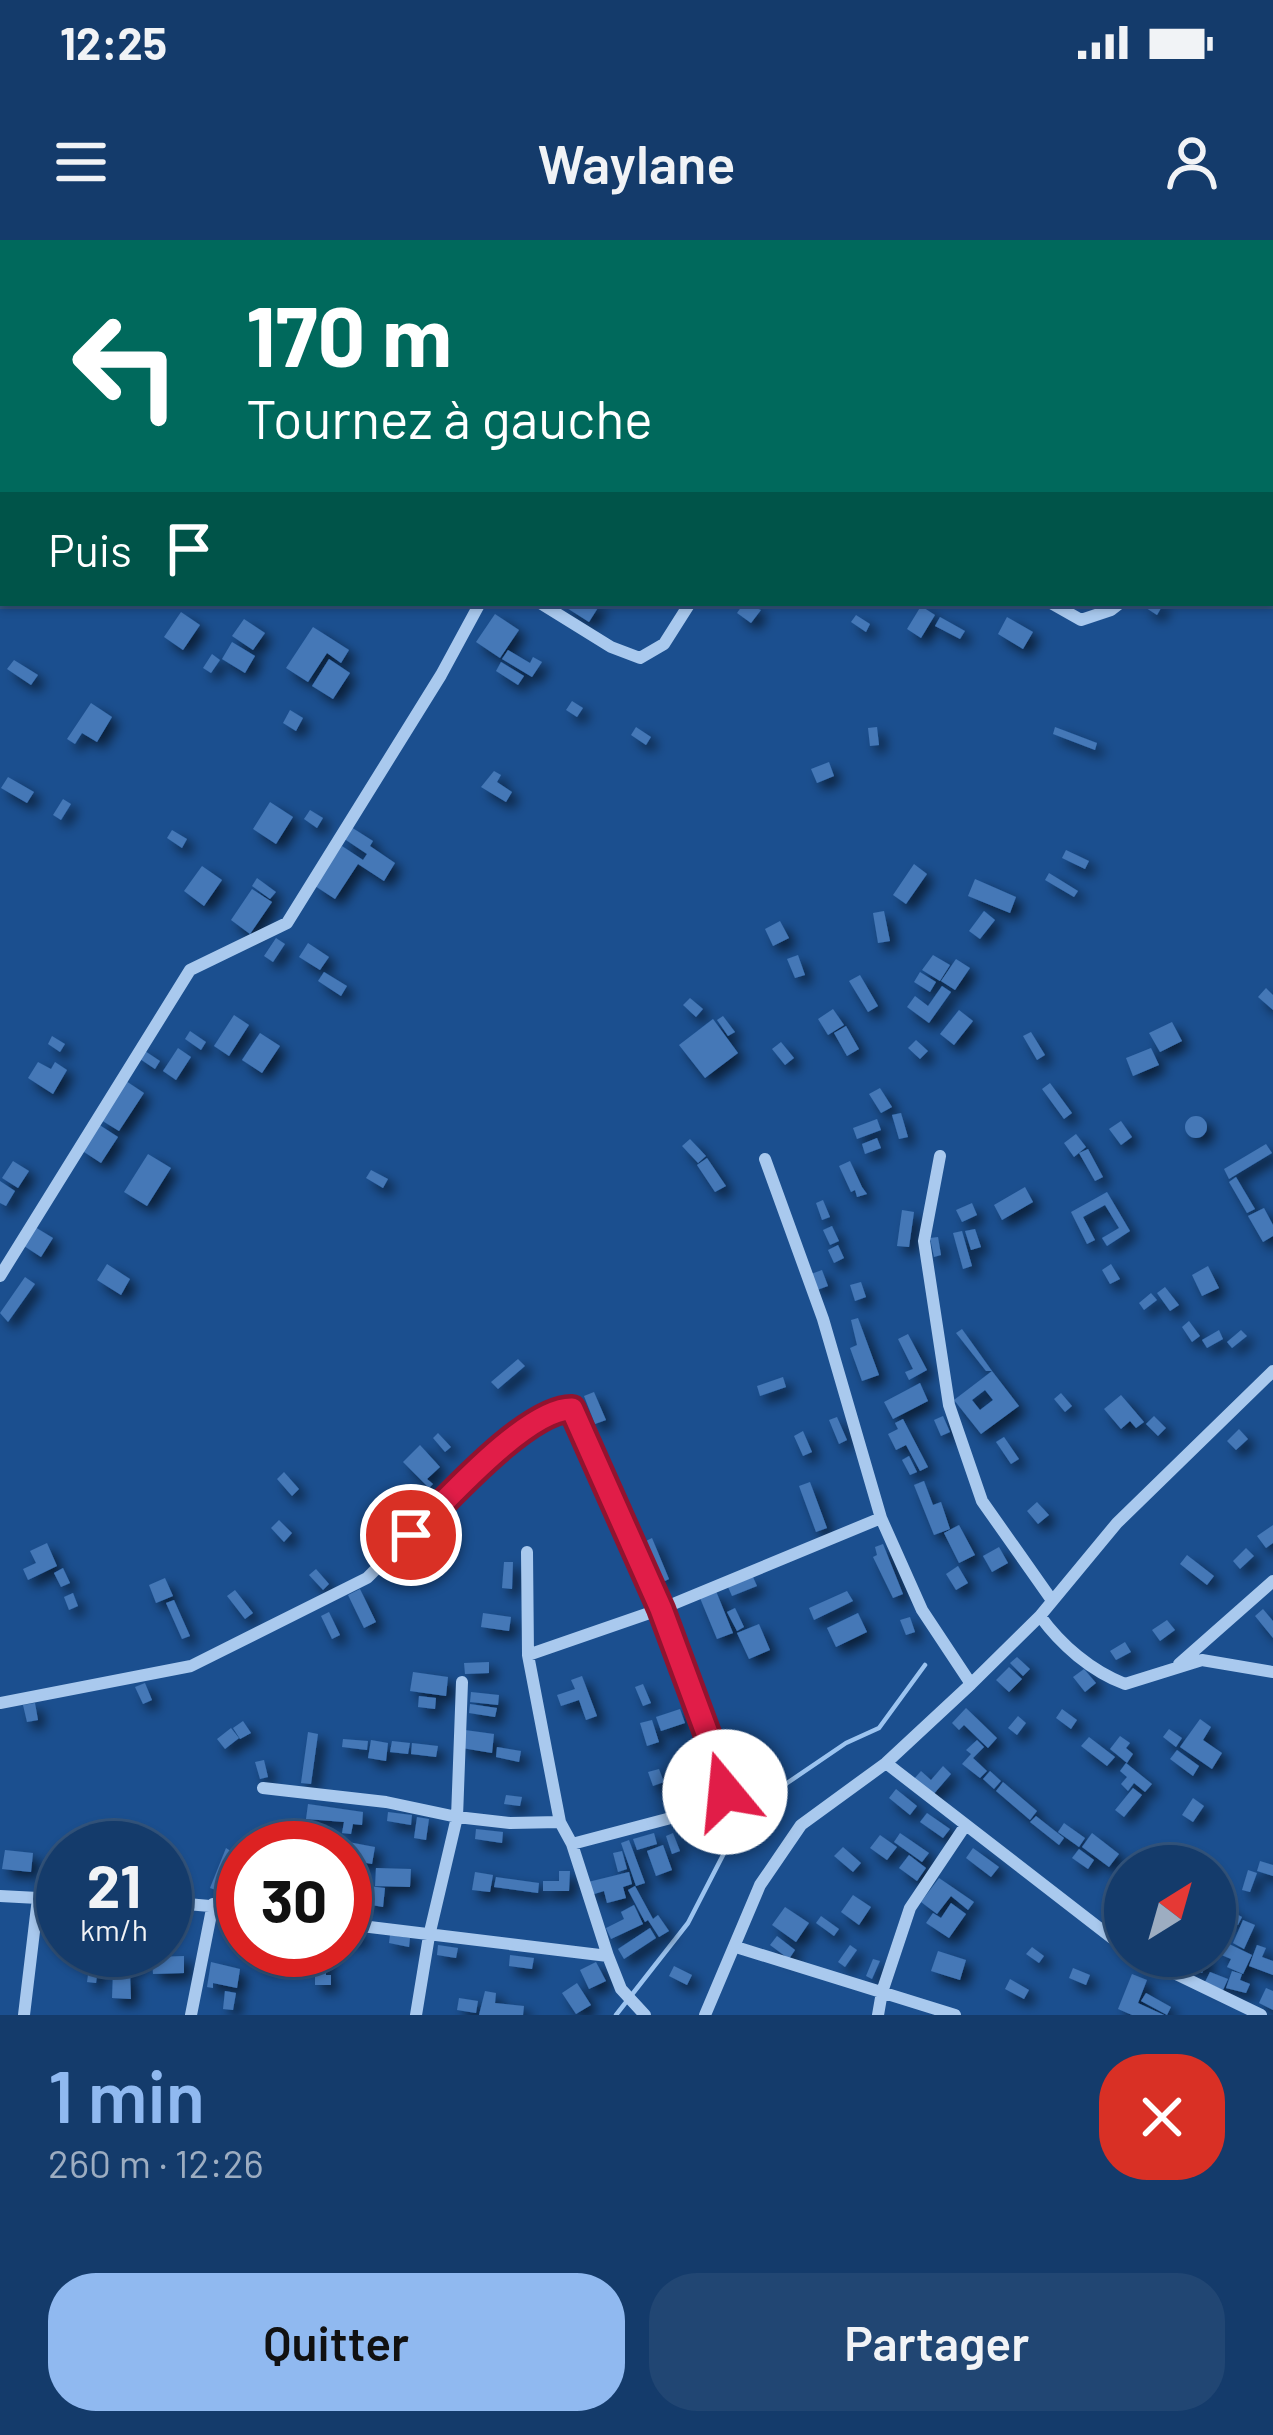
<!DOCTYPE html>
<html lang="fr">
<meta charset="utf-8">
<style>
:root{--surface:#143b6b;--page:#214673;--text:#f1f3f6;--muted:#9dadc1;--line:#33557e;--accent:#90b9f0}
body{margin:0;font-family:Barlow,sans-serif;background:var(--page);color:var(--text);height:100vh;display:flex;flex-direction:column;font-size:45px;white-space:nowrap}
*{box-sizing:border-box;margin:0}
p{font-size:39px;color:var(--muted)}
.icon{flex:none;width:66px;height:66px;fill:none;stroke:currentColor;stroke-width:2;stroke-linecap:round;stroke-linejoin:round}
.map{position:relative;height:1775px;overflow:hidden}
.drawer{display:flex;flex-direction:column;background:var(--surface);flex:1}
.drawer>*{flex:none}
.guide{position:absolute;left:0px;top:0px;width:1275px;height:366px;box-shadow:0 3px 9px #0004,0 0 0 3px var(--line);background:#00695c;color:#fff;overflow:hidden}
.needle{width:78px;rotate:37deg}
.tools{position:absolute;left:1104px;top:1605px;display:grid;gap:24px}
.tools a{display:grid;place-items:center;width:132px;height:132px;border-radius:50%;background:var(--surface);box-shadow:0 3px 9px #0004,0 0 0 3px var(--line);font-size:60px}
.speed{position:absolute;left:36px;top:1581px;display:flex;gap:24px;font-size:60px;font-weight:700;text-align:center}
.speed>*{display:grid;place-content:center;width:156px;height:156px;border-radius:50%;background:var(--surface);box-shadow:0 3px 9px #0004,0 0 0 3px var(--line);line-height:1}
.speed small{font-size:30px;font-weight:400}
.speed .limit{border:18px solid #d22;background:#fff;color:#111}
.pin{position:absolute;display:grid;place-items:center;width:102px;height:102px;color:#fff;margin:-51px;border:6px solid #fff;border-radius:50%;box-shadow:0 3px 12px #0007}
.me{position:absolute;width:132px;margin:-66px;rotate:343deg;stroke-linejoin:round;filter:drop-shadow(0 0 9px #0008)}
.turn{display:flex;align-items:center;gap:42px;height:252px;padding:0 48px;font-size:54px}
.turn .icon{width:156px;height:156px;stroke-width:2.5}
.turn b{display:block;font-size:84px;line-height:102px}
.then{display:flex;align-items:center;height:114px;padding:0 48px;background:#0003;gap:24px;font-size:45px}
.round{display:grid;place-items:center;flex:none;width:126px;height:126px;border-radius:48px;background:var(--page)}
.headline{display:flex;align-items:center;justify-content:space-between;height:204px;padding:0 48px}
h1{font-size:72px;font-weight:600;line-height:90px;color:var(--accent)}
.button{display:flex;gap:24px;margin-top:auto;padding:24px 48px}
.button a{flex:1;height:138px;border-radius:48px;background:var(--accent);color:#111;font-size:48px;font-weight:600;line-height:138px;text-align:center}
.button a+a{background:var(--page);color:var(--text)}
.status{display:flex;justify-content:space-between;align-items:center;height:84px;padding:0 60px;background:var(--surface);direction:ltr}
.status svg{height:33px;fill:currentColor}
header{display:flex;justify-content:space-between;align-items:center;height:156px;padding:0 48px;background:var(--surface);font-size:54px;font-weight:600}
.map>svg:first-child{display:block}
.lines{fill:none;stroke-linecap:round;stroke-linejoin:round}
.stream{stroke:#9cc4f0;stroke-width:4.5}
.building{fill:#4478b7;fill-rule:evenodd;filter:url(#shadow)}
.street{stroke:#a9c9ee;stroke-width:12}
.route-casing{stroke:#92132f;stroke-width:30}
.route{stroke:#e11d48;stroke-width:21}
</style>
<div class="status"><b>12:25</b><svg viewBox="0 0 49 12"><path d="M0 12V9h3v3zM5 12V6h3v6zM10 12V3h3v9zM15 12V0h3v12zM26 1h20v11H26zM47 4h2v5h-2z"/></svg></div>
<header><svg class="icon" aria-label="menu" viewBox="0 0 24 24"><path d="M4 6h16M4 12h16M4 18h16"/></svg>Waylane<svg class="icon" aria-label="person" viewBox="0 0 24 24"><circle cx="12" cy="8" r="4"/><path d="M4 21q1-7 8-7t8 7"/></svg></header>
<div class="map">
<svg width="1273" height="1775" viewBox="0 0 1273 1775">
<defs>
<filter id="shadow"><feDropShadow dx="7" dy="7" stdDeviation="6" flood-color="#0009"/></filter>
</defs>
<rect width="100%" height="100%" fill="#1b4f8f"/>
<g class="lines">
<!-- stream -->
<path class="stream" d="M616,1775L688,1683L737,1588L771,1554L846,1503L879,1488L925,1425"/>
</g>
<!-- building -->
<path class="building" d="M559,363H601L589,382Z
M744,363L761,370L751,383L737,373Z
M1145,363H1164L1157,375L1143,366Z
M921,366L935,375L921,398L907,389Z
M181,372L200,385L183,410L164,397Z
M495,374L519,390L500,418L476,402Z
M856,375L870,384L866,392L851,382Z
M940,377L965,391L960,399L935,386Z
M1007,377L1033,392L1023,409L998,394Z
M244,379L265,393L253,410L232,396Z
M313,387L349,410L341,423L327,413L308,442L286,428Z
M232,402L255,416L245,433L222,419Z
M508,410L530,423L533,417L542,422L532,437L502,419Z
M212,414L220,420L211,433L203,428Z
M329,419L350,433L333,459L312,446Z
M14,420L38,435L31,445L7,429Z
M501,422L524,436L518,445L496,431Z
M572,461L583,468L577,477L566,470Z
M91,463L112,477L97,502L82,493L75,504L67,499Z
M290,470L303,478L296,491L283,483Z
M636,487L651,497L646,505L631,495Z
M877,487L879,505L870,506L868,488Z
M1055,487L1097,503L1095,510L1053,494Z
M829,522L834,536L817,543L811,529Z
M494,531L501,535L497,542L512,552L506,562L481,547Z
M8,537L34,552L27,563L1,548Z
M63,559L71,564L61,580L53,575Z
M270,562L293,577L276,604L253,589Z
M310,570L323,578L317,588L304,579Z
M351,587L373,601L370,606L395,623L384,641L358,624L335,659L315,646L342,606L363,620L367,614L343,598Z
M172,590L187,599L182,608L167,598Z
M1066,610L1089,621L1085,629L1062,618Z
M914,624L927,634L906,664L893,655Z
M202,626L222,640L204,666L184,651Z
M1049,633L1078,651L1074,657L1045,640Z
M257,638L276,652L270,659L252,646Z
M975,639L1016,657L1010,673L968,656Z
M252,649L272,662L250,694L231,680Z
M884,671L890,701L878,703L873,673Z
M984,671L995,680L980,699L969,691Z
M780,681L789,698L773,706L765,689Z
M276,698L285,704L273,722L264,716Z
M308,703L329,717L320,730L299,717Z
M798,715L805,735L795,738L787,719Z
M933,715L950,725L940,741L922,730Z
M956,719L970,728L955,750L941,741Z
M324,732L347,746L341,756L318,741Z
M920,732L936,742L930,752L914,742Z
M860,735L878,766L868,772L849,741Z
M942,746L951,752L929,783L907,767L915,756L928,766Z
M1266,748L1273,755V770L1258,757Z
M690,758L703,769L696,777L683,765Z
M833,769L844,785L828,795L818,779Z
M959,770L973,781L954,805L940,794Z
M234,775L249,785L229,816L214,806Z
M723,776L735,792L728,796L717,780Z
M713,779L738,813L705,838L679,805Z
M1172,782L1182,801L1160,812L1149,793Z
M846,786L859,809L847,816L834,793Z
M190,791L206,802L201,810L185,799Z
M1031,792L1045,815L1037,820L1023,796Z
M260,793L280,806L262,833L242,820Z
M52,796L65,804L60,812L48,804Z
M916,800L928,811L920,819L908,808Z
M781,802L794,818L785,825L772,809Z
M178,808L191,817L176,840L163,831Z
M1151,808L1159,825L1133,836L1126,818Z
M142,809L160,821L155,829L137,817Z
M38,822L51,829L55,822L67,830L53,854L28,838Z
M126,841L144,853L119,891L101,880Z
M1050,843L1072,873L1064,879L1042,849Z
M880,848L892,867L881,873L869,854Z
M901,873L908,897L899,899L892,875Z
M1185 887a11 11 0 1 1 22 0a11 11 0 1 1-22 0Z
M877,879L881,890L857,899L853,888Z
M1121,881L1132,897L1121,905L1109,889Z
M98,884L118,897L101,923L81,910Z
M1076,894L1086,907L1074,917L1064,903Z
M877,898L881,908L865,914L862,904Z
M690,899L706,916L698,923L682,906Z
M1266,904L1272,913L1229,939L1224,929Z
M1088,909L1103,937L1095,941L1079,913Z
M148,914L171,928L147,966L124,952Z
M707,918L726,946L715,952L697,925Z
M13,921L29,931L18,948L2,938Z
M850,921L862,947L867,954L857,957L855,950L851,952L839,926Z
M371,930L388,939L383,948L366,938Z
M1236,937L1255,969L1247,973L1229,942Z
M0,941L15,951L6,966L0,963Z
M1025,947L1033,962L1002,980L994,965Z
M1107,952L1130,991L1107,1006L1102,998L1119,988L1105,965L1083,977L1095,1000L1087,1004L1071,972Z
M823,960L830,977L822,980L816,963Z
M972,963L977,975L962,982L956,970Z
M1264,968L1273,985V996L1263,1002L1248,976Z
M902,970L914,972L909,1007L897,1006Z
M832,986L839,1001L830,1005L823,990Z
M35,987L53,998L41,1017L24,1006Z
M975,989L981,1007L971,1010L965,991Z
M962,991L972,1026L963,1029L953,993Z
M938,997L941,1015L934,1017L930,998Z
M838,1005L844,1018L834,1023L828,1010Z
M107,1024L130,1039L121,1055L97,1040Z
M1111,1024L1120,1039L1110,1044L1102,1030Z
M1208,1026L1219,1048L1202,1056L1192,1035Z
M822,1030L828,1046L817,1050L811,1034Z
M25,1037L35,1044L8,1082L0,1073Z
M861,1042L866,1057L855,1061L850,1045Z
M1165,1047L1179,1065L1170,1071L1157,1053Z
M1151,1053L1157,1060L1144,1070L1139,1063Z
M858,1078L879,1135L862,1141L850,1108L857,1105L851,1080Z
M1189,1081L1200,1096L1192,1102L1182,1087Z
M962,1089L992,1131H986L956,1093Z
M1219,1090L1223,1099L1207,1108L1202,1100Z
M1241,1090L1247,1096L1232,1108L1227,1102Z
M908,1094L927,1130L909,1140L905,1132L913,1129L898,1099Z
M518,1119L525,1126L498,1149L491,1142Z
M992,1131L1019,1166L981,1194L954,1160ZM985,1150L993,1160L980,1170L972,1160Z
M783,1137L786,1147L760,1156L757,1146Z
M920,1143L928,1161L893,1179L884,1162Z
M594,1152L606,1180L595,1184L584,1156Z
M1061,1153L1072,1166L1065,1172L1054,1159Z
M1121,1155L1144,1182L1136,1188L1130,1181L1121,1189L1104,1169Z
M943,1176L950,1192L941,1196L934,1180Z
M1154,1176L1166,1188L1158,1196L1146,1184Z
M837,1177L847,1200L839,1204L829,1180Z
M903,1179L928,1227L920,1231L906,1205L896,1210L888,1194L898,1189L895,1183Z
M1239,1189L1248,1199L1236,1210L1227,1201Z
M803,1191L812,1212L803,1216L794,1196Z
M438,1193L451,1207L445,1212L433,1198Z
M1004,1197L1019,1219L1011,1224L996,1202Z
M420,1205L440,1227L427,1239L433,1244L429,1248L403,1222Z
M909,1216L917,1232L910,1235L902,1220Z
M284,1232L299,1249L292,1256L277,1239Z
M924,1241L933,1265L941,1262L950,1289L934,1295L914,1245Z
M810,1242L827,1288L816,1292L799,1246Z
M1037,1262L1049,1275L1038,1284L1027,1271Z
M369,1273L389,1292L382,1300L362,1281Z
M279,1280L292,1293L284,1302L271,1288Z
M959,1285L975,1315L959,1323L944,1293Z
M1273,1285V1303L1266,1308L1257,1296Z
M652,1298L669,1339L661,1343L644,1302Z
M47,1303L57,1326L28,1340L23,1329L36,1323L30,1311Z
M883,1304L903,1354L893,1358L873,1317L877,1315L875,1307Z
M999,1307L1008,1323L992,1332L983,1316Z
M1246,1308L1254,1316L1240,1329L1233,1321Z
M1187,1315L1214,1336L1207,1345L1180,1324Z
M504,1322H513L512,1349L502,1348Z
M958,1326L968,1343L956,1350L946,1334Z
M63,1328L70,1343L61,1347L54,1333Z
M316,1329L329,1344L323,1350L309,1335Z
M753,1337L757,1346L732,1356L728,1347Z
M165,1338L173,1356L156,1363L149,1345Z
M360,1349L376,1382L364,1388L348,1355Z
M235,1350L253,1373L245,1379L227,1356Z
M716,1351L733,1393L717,1399L700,1358Z
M847,1351L853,1361L814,1380L809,1368Z
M73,1353L78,1366L69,1370L64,1357Z
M174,1360L190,1396L182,1399L166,1363Z
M735,1368L744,1387L737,1391L727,1372Z
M1263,1369L1273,1381V1398L1255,1376Z
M329,1372L340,1395L332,1399L321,1376Z
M483,1373L511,1377L509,1391L481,1387Z
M858,1373L867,1392L836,1407L827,1388Z
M910,1377L915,1392L906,1395L900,1380Z
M1167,1380L1175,1390L1160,1401L1152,1390Z
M759,1384L770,1410L749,1419L737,1393Z
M1125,1402L1131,1412L1116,1420L1110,1411Z
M1017,1417L1030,1429L1023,1436L1010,1423Z
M489,1422V1433L465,1434L464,1423Z
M1009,1427L1022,1439L1009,1452L996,1440Z
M1084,1429L1096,1443L1085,1452L1073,1437Z
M413,1432L448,1437L446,1456L410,1451Z
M582,1436L597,1476L586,1480L579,1460L561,1466L557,1455L575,1449L571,1440Z
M145,1443L152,1460L143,1464L135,1447Z
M643,1444L651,1463L643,1466L635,1447Z
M471,1452L499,1455L498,1465L470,1462Z
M419,1456L436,1458L435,1469L418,1467Z
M35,1463L38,1480L27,1482L23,1465Z
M470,1464L497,1468L495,1477L469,1473Z
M966,1468L997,1498L988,1508L964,1485L959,1490L952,1483Z
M680,1469L685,1483L661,1491L656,1477Z
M1062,1469L1077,1480L1071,1489L1056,1478Z
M1018,1476L1026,1483L1017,1495L1008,1488Z
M1200,1479L1211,1487L1203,1500L1222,1513L1212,1529L1180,1507Z
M652,1480L659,1502L647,1506L640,1483Z
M243,1481L251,1493L240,1499L233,1488Z
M231,1488L239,1498L225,1509L217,1499Z
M1169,1489L1182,1498L1176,1507L1163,1497Z
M465,1490L494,1494L492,1513L462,1508Z
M308,1492L318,1494L311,1544L301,1543Z
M740,1495L745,1508L735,1511L731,1499Z
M1120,1496L1130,1503L1126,1508L1133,1514L1127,1523L1110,1509Z
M1089,1497L1115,1517L1107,1526L1081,1506Z
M343,1499L368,1501L367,1510L342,1507Z
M371,1500L388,1503L386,1521L368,1518Z
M977,1500L984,1507L973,1518L987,1531L980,1538L962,1524L971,1514L966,1510Z
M392,1501L410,1503L408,1514L390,1512Z
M412,1503L438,1506L436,1517L411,1514Z
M497,1507L521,1511L519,1522L496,1517Z
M1177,1510L1199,1526L1193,1536L1170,1519Z
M264,1520L268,1537L260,1539L255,1522Z
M1126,1523L1152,1544L1145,1552L1134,1543L1128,1551L1121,1544L1127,1537L1120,1531Z
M943,1526L951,1534L932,1556L914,1539L921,1531L931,1540Z
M659,1529L664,1542L653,1546L648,1532Z
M990,1531L1001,1541L994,1549L983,1539Z
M1003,1542L1037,1571L1030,1580L996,1551Z
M1133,1548L1142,1555L1124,1577L1115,1570Z
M896,1549L917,1566L910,1575L889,1558Z
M506,1555L522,1557L520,1566L504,1564Z
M1193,1558L1204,1566L1193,1582L1182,1575Z
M308,1564L363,1572L362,1585L353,1584L351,1594L342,1593L344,1582L306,1579Z
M388,1572L412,1575L411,1585L387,1581Z
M927,1573L950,1589L943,1598L920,1582Z
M1036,1576L1064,1598L1059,1605L1030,1582Z
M417,1577L429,1579L426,1600L414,1598Z
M304,1582L313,1586L308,1601L298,1597Z
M1064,1583L1085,1598L1079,1607L1058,1592Z
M476,1589L503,1592L502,1603L475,1599Z
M654,1593L657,1604L637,1610L633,1599Z
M673,1593L680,1611L672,1614L666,1596Z
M900,1593L929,1613L922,1622L894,1602Z
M1092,1593L1119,1614L1109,1627L1082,1607Z
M880,1595L897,1607L887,1620L870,1608Z
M629,1600L645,1643L636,1646L621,1603Z
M348,1602L375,1607L372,1624L345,1619Z
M663,1605L672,1630L656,1636L647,1611Z
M843,1607L861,1623L853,1632L834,1616Z
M226,1608L243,1619V1639L239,1637L230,1655L210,1648Z
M973,1608L999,1627L991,1637L966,1618Z
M1079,1609L1094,1620L1088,1629L1072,1618Z
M5,1610L33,1613L31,1632L2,1629Z
M622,1611L627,1629L618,1632L613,1613Z
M1136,1613L1146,1622L1142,1626H1125Z
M909,1615L926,1628L917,1641L899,1628Z
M1260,1621L1273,1625V1636L1257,1631Z
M376,1628L411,1629L410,1647L375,1646Z
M1248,1630L1257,1633L1250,1652L1242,1650Z
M559,1631H570L569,1651H543V1641H559Z
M475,1632L493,1635L490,1652L472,1650Z
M629,1632L632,1644L623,1647L626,1658L607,1663L604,1651L591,1655L588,1642Z
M496,1637L539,1643L538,1653L494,1647Z
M939,1638L974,1662L968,1670L951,1656L937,1674L921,1662Z
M368,1646L385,1648L383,1667L366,1664Z
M635,1646L653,1679L658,1675L669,1691L659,1697L648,1680L645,1682L628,1650Z
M853,1655L871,1667L859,1685L841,1672Z
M1215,1662L1242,1677L1238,1685L1215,1673Z
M951,1663L966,1674L949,1698L926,1683L933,1673L941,1678Z
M50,1665H63L56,1689L47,1688Z
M634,1665L643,1684L611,1699L606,1688L624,1679L621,1672Z
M785,1667L809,1683L796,1702L772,1685Z
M821,1676L839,1689L834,1696L816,1683Z
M1243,1680L1255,1685L1244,1709L1233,1703Z
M650,1688L656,1698L624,1719L618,1709Z
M345,1689L362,1691L361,1701L345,1699Z
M390,1695L410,1698L409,1707L389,1703Z
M777,1696L795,1710L789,1719L770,1705Z
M1225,1702L1252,1715L1243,1734L1227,1727L1231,1719L1219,1714Z
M438,1705L458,1708L456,1718L437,1715Z
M850,1705L857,1710L845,1727L838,1722Z
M1257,1705L1266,1708L1262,1717L1273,1721V1735L1249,1726Z
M1032,1707L1044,1716L1039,1723L1026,1714Z
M129,1710H138L137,1727L99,1723L96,1743L87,1742L91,1714L128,1715Z
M263,1710H276L273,1725L261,1723Z
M315,1710H326V1735H331V1745H315Z
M938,1711L966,1720L960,1740L931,1731Z
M510,1715L534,1718L532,1729L509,1726Z
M184,1716V1733L153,1734L152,1717Z
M1187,1716L1198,1717L1211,1716L1202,1733L1183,1723Z
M873,1719L880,1721L872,1739L866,1736Z
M211,1722L240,1729L237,1748L213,1743V1748L207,1747Z
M596,1722L606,1741L589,1749L580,1730Z
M674,1726L692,1735L687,1745L669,1736Z
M1073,1728L1090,1735L1086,1745L1069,1738Z
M1232,1731L1242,1734L1240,1740L1250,1744L1246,1753L1226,1748Z
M113,1732L130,1733L131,1759L112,1758Z
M1210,1732L1228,1739L1223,1750L1205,1742Z
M1132,1734L1147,1740L1138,1763L1164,1775H1132L1118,1769Z
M1010,1739L1029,1750L1024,1759L1005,1749Z
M577,1743L591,1765L576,1774L562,1753Z
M1266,1748L1273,1751V1770L1259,1763Z
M225,1751L236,1753L233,1770L223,1769Z
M485,1751L496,1753L495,1763L524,1766L523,1775H479Z
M1146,1753L1171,1767L1167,1775L1141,1761Z
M459,1758L478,1761L476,1773L457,1770Z"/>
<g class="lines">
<!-- street -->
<path class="street" d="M1272,192L1273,193
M540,363L611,407L640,418L664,404L690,363
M1051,363L1081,380L1111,370L1120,363
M940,916L924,1001L949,1165L982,1261L1051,1359
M765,919L823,1079L881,1278
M0,1036L190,730L287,683L441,435L480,363
M527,1312L528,1415L560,1582L572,1604L608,1716
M1040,1376C1061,1405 1091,1431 1125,1444L1202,1420L1273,1432
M528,1415L661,1369L881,1278L922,1370L971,1444
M1179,1424L1273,1341
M0,1463L191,1426L367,1338C406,1300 523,1168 572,1169L661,1369L727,1547L721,1557L705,1569L572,1604
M886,1523L1125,1708
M263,1548L386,1562L457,1577L462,1442
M0,1656L38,1658
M165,1662L243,1669
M345,1684L608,1716L621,1749L645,1775
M736,1707L955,1775
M1139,1716L1261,1775
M24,1775L38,1658L63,1659
M191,1775L213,1664
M416,1775L429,1696L457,1577L510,1583L560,1582
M705,1775L760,1645L801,1585L886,1523L971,1444L1040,1376L1117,1283L1273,1131
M878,1775L882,1752L910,1668L965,1586"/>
</g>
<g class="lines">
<!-- route casing -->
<g class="route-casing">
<path id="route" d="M411,1295C444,1263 527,1168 572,1169L661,1369L727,1547L725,1552"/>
</g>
<!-- route -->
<use href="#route" class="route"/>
</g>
</svg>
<div class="tools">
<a><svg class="needle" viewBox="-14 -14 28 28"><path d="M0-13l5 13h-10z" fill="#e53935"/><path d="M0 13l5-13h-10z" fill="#9dadc1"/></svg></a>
</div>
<div class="speed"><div>21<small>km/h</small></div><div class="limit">30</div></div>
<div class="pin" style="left:411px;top:1295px;background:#d93025"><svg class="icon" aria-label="arrive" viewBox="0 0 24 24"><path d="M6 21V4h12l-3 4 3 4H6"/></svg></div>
<svg class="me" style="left:725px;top:1552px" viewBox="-20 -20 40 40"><circle r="19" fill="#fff"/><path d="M0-13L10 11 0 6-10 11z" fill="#e11d48"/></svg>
<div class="guide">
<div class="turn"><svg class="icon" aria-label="left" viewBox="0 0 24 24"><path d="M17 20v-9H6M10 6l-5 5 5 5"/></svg><div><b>170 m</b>Tournez à gauche</div></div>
<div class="then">Puis<svg class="icon" aria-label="arrive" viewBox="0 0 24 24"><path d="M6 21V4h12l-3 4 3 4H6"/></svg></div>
</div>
</div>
<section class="drawer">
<div class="headline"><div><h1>1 min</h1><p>260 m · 12:26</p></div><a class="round" style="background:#d93025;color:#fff"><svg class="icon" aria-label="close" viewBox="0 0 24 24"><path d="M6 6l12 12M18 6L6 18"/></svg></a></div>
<div class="button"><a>Quitter</a><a>Partager</a></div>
</section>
